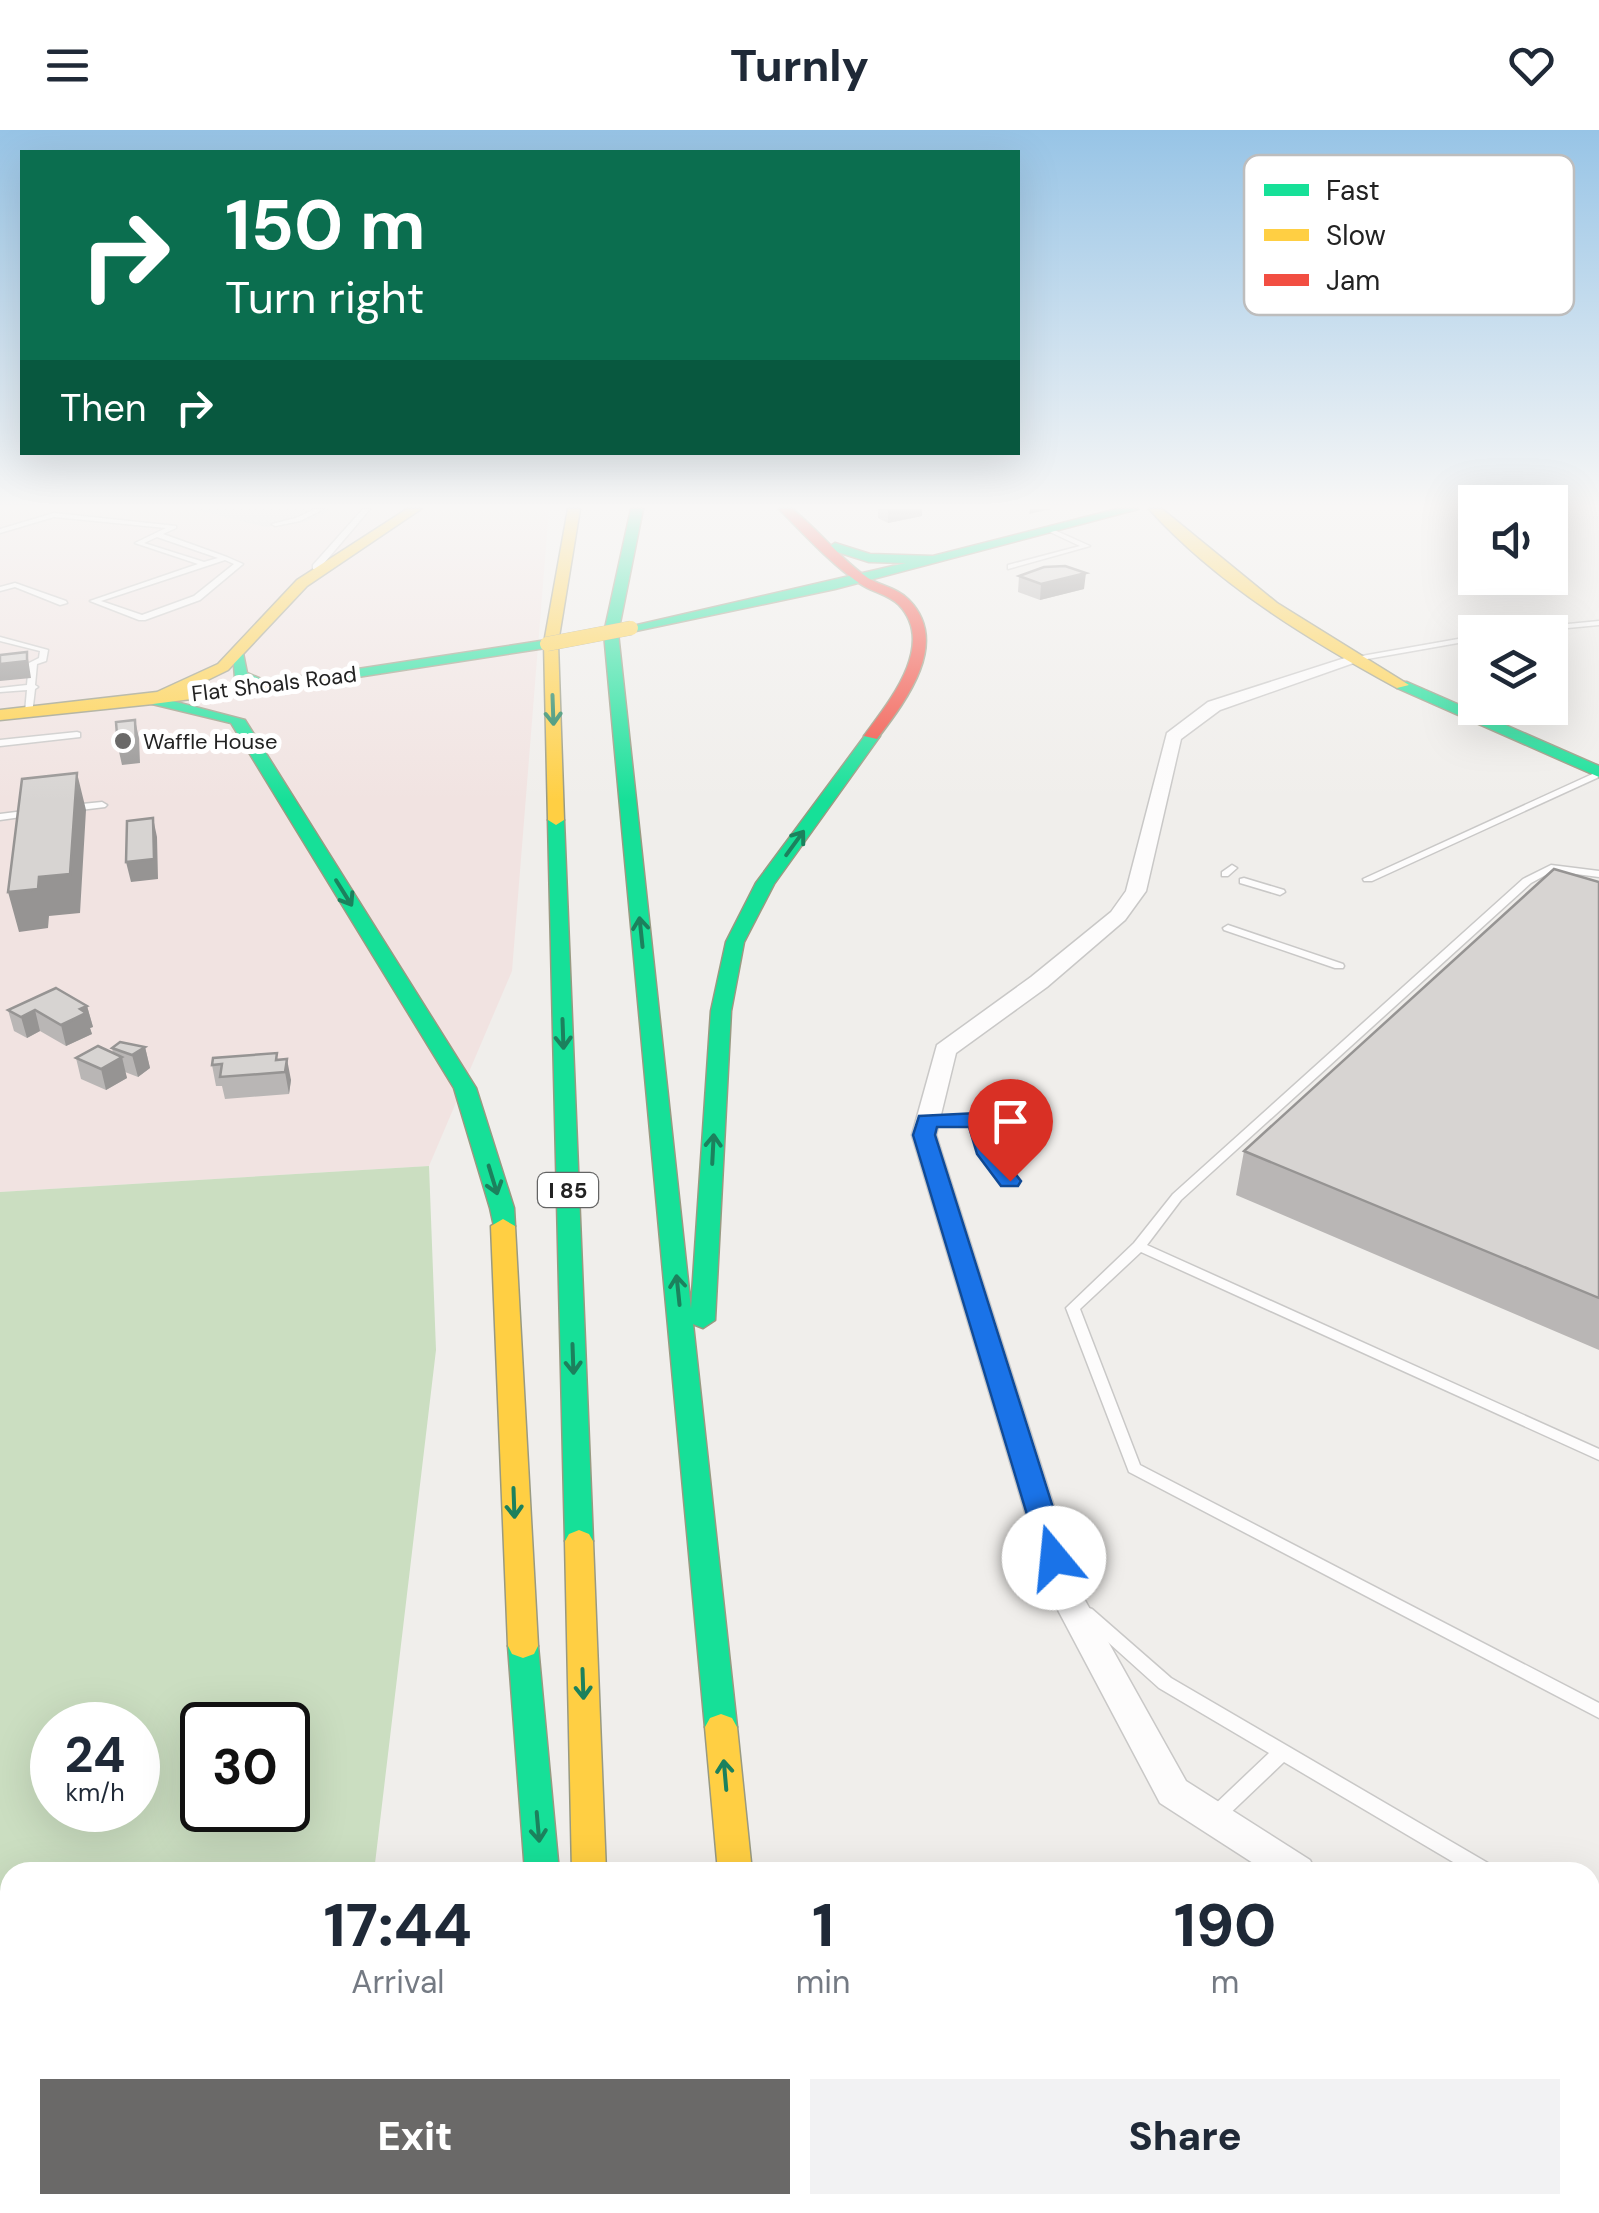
<!DOCTYPE html>
<style>
:root{--surface:#fff;--page:#f2f2f3;--text:#1f2937;--muted:#747a83;--accent:#6a6968}
body{margin:0;font-family:"DM Sans",sans-serif;background:var(--page);color:var(--text);height:100vh;display:flex;flex-direction:column;font-size:38px;white-space:nowrap}
*{box-sizing:border-box;margin:0}
p{font-size:32px;color:var(--muted)}
.icon{flex:none;width:55px;height:55px;fill:none;stroke:currentColor;stroke-width:2;stroke-linecap:round;stroke-linejoin:round}
.map{position:relative;flex:1;overflow:hidden}
.details{position:absolute;left:0px;top:1732px;width:1600px;height:352px;display:flex;flex-direction:column;background:var(--surface);border-radius:30px 30px 0 0;box-shadow:0 10px 40px #0002}
.details>*{flex:none}
.top-card{position:absolute;left:20px;top:20px;width:1000px;height:305px;border-radius:0px;box-shadow:0 10px 40px #0002;background:#0b6e4f;color:#fff;overflow:hidden}
.buttons{position:absolute;left:1458px;top:355px;display:grid;gap:20px}
.buttons a{display:grid;place-items:center;width:110px;height:110px;border-radius:0px;background:var(--surface);box-shadow:0 10px 40px #0002;font-size:50px}
.speed{position:absolute;left:30px;top:1572px;display:flex;gap:20px;font-size:50px;font-weight:700;text-align:center}
.speed>*{display:grid;place-content:center;width:130px;height:130px;border-radius:50%;background:var(--surface);box-shadow:0 10px 40px #0002;line-height:1}
.speed small{font-size:25px;font-weight:400}
.speed .limit{border:5px solid #111;border-radius:15px;background:#fff;color:#111}
.pin{position:absolute;display:grid;place-items:center;width:85px;height:85px;color:#fff;margin:-102px -42px;border-radius:50% 50% 50% 0;rotate:-45deg;box-shadow:0 0 10px #0007}
.pin .icon{rotate:45deg}
.me{position:absolute;width:110px;margin:-55px;rotate:343deg;stroke-linejoin:round;filter:drop-shadow(0 0 8px #0008)}
.turn{display:flex;align-items:center;gap:35px;height:210px;padding:0 40px;font-size:45px}
.turn .icon{width:130px;height:130px;stroke-width:2.5}
.turn b{display:block;font-size:70px;line-height:85px}
.then{display:flex;align-items:center;height:95px;padding:0 40px;background:#0003;gap:20px;font-size:38px}
.eta{display:flex;justify-content:space-evenly;align-items:center;height:170px;text-align:center}
.eta b{font-size:60px;font-weight:800;line-height:70px}
.button{display:flex;gap:20px;margin-top:auto;padding:20px 40px}
.button a{flex:1;height:115px;border-radius:0px;background:var(--accent);color:#fff;font-size:40px;font-weight:800;line-height:115px;text-align:center}
.button a+a{background:var(--page);color:var(--text)}
header{display:flex;justify-content:space-between;align-items:center;height:130px;padding:0 40px;background:var(--surface);font-size:45px;font-weight:800}
.map>svg:first-child{display:block}
.commercial{fill:#f1e3e1}
.forest{fill:#cbdec1;fill-rule:evenodd}
.parking{fill:#e0dfde}
.lines{fill:none;stroke-linecap:round;stroke-linejoin:round}
.lane-casing{stroke:#c9c8c7;stroke-width:3}
.street-casing{stroke:#c9c8c7;stroke-width:3}
.fast-casing{stroke:#999a82;stroke-width:3}
.slow-casing{stroke:#999a82;stroke-width:3}
.jam-casing{stroke:#999a82;stroke-width:3}
.lane{fill:#fdfcfc;fill-rule:evenodd}
.street{fill:#fdfcfc;fill-rule:evenodd}
.fast{fill:#16e098;fill-rule:evenodd}
.slow{fill:#ffcf43;fill-rule:evenodd}
.jam{fill:#f24e42;fill-rule:evenodd}
.slow-bridge-casing{stroke:#999a82;stroke-width:15;stroke-linecap:butt}
.slow-bridge{stroke:#ffcf43;stroke-width:14}
.wall{fill:#b9b6b5}
.shaded-wall{fill:#969493}
.building{fill:#d7d4d2;stroke:#969493;stroke-width:2.5}
.oneway{stroke:#1c815d}
.route{fill:#1a73e8;stroke:#114b97;stroke-width:2.5}
.poi-dot{fill:#6a6968;stroke:#fff;stroke-width:4}
.labels{text-anchor:middle;dominant-baseline:central;stroke-width:10;stroke-linejoin:round;paint-order:stroke}
.far-street-label{font-size:22px;fill:#222;stroke:#fff}
.far-poi-label{font-size:22px;fill:#222;stroke:#fff;text-anchor:start}
.shield{fill:#fff;stroke:#646464;stroke-width:2.5}
.shield-label{font-size:22px;font-weight:bold;fill:#222}
.key{fill:#fff;stroke:#bdbdbd;stroke-width:2.5}
.key-label{font-size:28px;fill:#222}
</style>
<header><svg class="icon" aria-label="menu" viewBox="0 0 24 24"><path d="M4 6h16M4 12h16M4 18h16"/></svg>Turnly<svg class="icon" aria-label="heart" viewBox="0 0 24 24"><path d="M12 20l-8-8c-3-5 5-10 8-4 3-6 11-1 8 4z"/></svg></header>
<div class="map">
<svg width="1599" height="2083" viewBox="0 0 1599 2083">
<rect width="100%" height="100%" fill="#f0eeeb"/>
<!-- commercial -->
<path class="commercial" d="M0,379H549L512,841L429,1036L0,1062Z"/>
<!-- forest -->
<path class="forest" d="M429,1036L436,1220L374,1742H10V2061L0,2051V1062ZM52,1595H138V1680H52ZM202,1595H288V1680H202Z
M25,2075H338V2083H34Z"/>
<!-- parking -->
<path class="parking" d="M193,379H333L305,392L265,397Z"/>
<g class="lines">
<!-- lane casing -->
<g class="lane-casing">
<path id="lane" d="M315,379H324L300,391L275,396L272,394L296,388Z
M363,379H370L319,439H313V435Z
M54,383L176,396V398L163,404L227,427L243,434L200,470L145,490H139L90,471L198,434L135,413L166,398L54,387L0,403V399ZM157,407L218,428L204,432L144,413ZM225,430L234,434L194,466L142,485L101,471Z
M1048,399H1052L1090,416L1008,439V435L1080,416L1048,401Z
M15,453L66,471L67,473L60,475L15,457L0,461V457Z
M1599,491V495L1526,502H1503L1507,500Z
M1475,506V510L1356,531L1352,529L1356,527Z
M0,507L48,520L46,531L37,534L35,555L38,557L35,559L32,584L25,582L27,560L0,562V558L27,555L29,533L39,528L40,521L0,511Z
M77,602L80,603V607L0,616V610Z
M1599,641V647L1372,751H1364L1363,749Z
M102,672L107,675L105,677L72,681L67,678L72,675Z
M32,680L37,683L35,685L0,690V684Z
M1232,735L1237,738L1228,746H1222V742Z
M1551,735L1599,741V747L1553,741L1531,753L1181,1070L1147,1115L1599,1319V1330L1141,1122L1080,1179L1140,1335L1599,1573V1588L1129,1342L1066,1178L1134,1113L1173,1064L1523,749Z
M1244,748L1284,760L1285,762L1280,765L1240,753V749Z
M1228,795L1343,834L1344,836L1343,838H1335L1224,800L1223,798Z
M994,969L1000,973L984,990L995,1023L1001,1031L1016,1021H1024L1026,1024L1006,1039L1015,1051L1009,1055L1005,1054L983,1023L973,994L927,995L921,991L927,987L975,986L990,970Z
M1086,1477L1092,1479L1171,1548L1493,1736L1495,1742H1470L1284,1632L1222,1691L1216,1693L1210,1691L1207,1685L1210,1679L1269,1623L1159,1558L1080,1487L1078,1483L1080,1479Z
M1590,1793L1599,1797V1817L1590,1813Z
M1529,2075H1559L1563,2083H1533Z"/>
</g>
<!-- street casing -->
<g class="street-casing">
<path id="street" d="M1348,527L1362,530L1220,580L1181,609L1146,761L1125,790L1047,857L956,923L936,1005L1082,1465L1186,1651L1310,1730L1316,1742H1267L1160,1673L1050,1465L912,1005L937,915L1031,847L1111,782L1126,761L1167,603L1208,572Z
M1590,1913L1599,1917V1959L1590,1955Z"/>
</g>
<!-- fast casing -->
<g class="fast-casing">
<path id="fast" d="M631,379H643L618,503L691,1179L711,881L726,812L756,753L867,603L880,606L774,754L744,812L731,881L715,1190L703,1198L693,1194L737,1597L732,1606L721,1610L710,1606L705,1597L604,503Z
M1117,379H1138L835,459L631,502L624,498L906,433L869,432L831,420L829,417L835,413L870,424L933,426Z
M547,510L552,511V517L338,550L331,546L338,542Z
M233,523H243L247,543L273,554V560H263L235,548Z
M1397,552H1407L1599,636V647L1397,558Z
M153,566L245,590L476,958L514,1078L515,1096L511,1101H495L490,1078L454,958L231,593L148,573L146,570Z
M556,685L564,690L593,1411L589,1418L579,1422L569,1418L565,1411L548,690Z
M523,1504L534,1508L538,1516L559,1742H525L508,1516L512,1508Z
M550,2075H588L590,2083H550Z
M748,2075H786L787,2083H747Z"/>
</g>
<!-- slow casing -->
<g class="slow-casing">
<path id="slow" d="M407,379H421L307,456L228,540L189,559L338,542L345,546L343,549L153,574L0,590V580L157,562L218,534L297,450Z
M568,379H580L558,513L564,690L556,695L548,690L544,513Z
M1149,379H1162L1277,473L1409,555L1397,558C1309,510 1217,454 1149,379Z
M503,1089L515,1096L538,1516L534,1524L523,1528L512,1524L508,1516L491,1096Z
M579,1400L589,1404L593,1411L606,1742H572L565,1411L569,1404Z
M721,1584L732,1588L737,1597L752,1742H718L705,1597L710,1588Z"/>
</g>
<!-- jam casing -->
<g class="jam-casing">
<path id="jam" d="M779,379H792C819,400 840,429 868,448C881,456 898,458 909,470C951,513 905,572 877,609L864,606C888,573 937,515 899,475C888,464 871,462 859,453C831,434 803,403 779,379Z"/>
</g>
<!-- lane -->
<use href="#lane" class="lane"/>
<!-- street -->
<use href="#street" class="street"/>
<!-- fast -->
<use href="#fast" class="fast"/>
<!-- slow -->
<use href="#slow" class="slow"/>
<!-- jam -->
<use href="#jam" class="jam"/>
<!-- slow-bridge casing -->
<g class="slow-bridge-casing">
<path id="slow-bridge" d="M547,514L631,498"/>
</g>
<!-- slow-bridge -->
<use href="#slow-bridge" class="slow-bridge"/>
</g>
<!-- wall -->
<path class="wall" d="M878,379H922V386L888,393L878,388Z
M1019,446L1084,459L1040,470L1018,462Z
M1599,752V1220L1236,1065L1244,1021Z
M87,876L93,897L90,898L92,904L66,916L40,901L27,908L14,901L8,880Z
M145,917L150,938L138,947L125,942L127,948L106,960L81,949L76,928L113,923L112,918Z
M278,930L291,950L289,964L225,969L222,956H216L212,935Z"/>
<!-- shaded-wall -->
<path class="shaded-wall" d="M888,379H922V386L888,393Z
M1030,379H1051L1029,384Z
M1086,443L1084,459L1040,470L1041,454Z
M27,522L31,548L0,551V534Z
M135,590L139,608L140,633L122,635L118,617Z
M77,643L86,680L80,783L49,786L48,798L19,802L8,762L39,747Z
M153,688L157,707L158,749L131,752L126,732Z
M87,876L93,897L90,898L92,904L66,916L61,895L80,879Z
M35,880L40,901L27,908L21,887Z
M145,917L150,938L138,947L132,925Z
M122,927L127,948L106,960L101,939Z
M287,929L291,950L289,964L285,942Z"/>
<!-- building -->
<path class="building" d="M1065,436L1086,443L1041,454L1019,446L1044,437Z
M27,522V531L0,534V525Z
M135,590L136,615L118,617L116,592Z
M77,643L70,744L39,747L38,759L8,762L22,649Z
M153,688L154,729L126,732L127,691Z
M1554,739L1599,752V1168L1244,1021Z
M56,858L87,876L80,879L86,883L61,895L35,880L21,887L8,880Z
M120,912L145,917L132,925L112,918Z
M98,916L122,927L101,939L76,928Z
M277,923L276,930L287,929L285,942L220,947L222,934L212,935L213,928Z
M1196,2075H1336L1347,2083H1191Z"/>
<!-- one-way arrows -->
<defs><path id="oneway-shaft" d="M-6 0H5M1.5-3L5.5 0L1.5 3" fill="none" stroke-width="1.6" stroke-linecap="round" stroke-linejoin="round" transform="scale(2.5)"/></defs>
<g class="oneway">
<use href="#oneway-shaft" transform="translate(553 580) rotate(88)"/>
<use href="#oneway-shaft" transform="translate(795 713) rotate(-54)"/>
<use href="#oneway-shaft" transform="translate(344 763) rotate(58)"/>
<use href="#oneway-shaft" transform="translate(641 802) rotate(-96)"/>
<use href="#oneway-shaft" transform="translate(563 904) rotate(88)"/>
<use href="#oneway-shaft" transform="translate(713 1019) rotate(-87)"/>
<use href="#oneway-shaft" transform="translate(493 1050) rotate(73)"/>
<use href="#oneway-shaft" transform="translate(678 1160) rotate(-96)"/>
<use href="#oneway-shaft" transform="translate(573 1229) rotate(88)"/>
<use href="#oneway-shaft" transform="translate(514 1373) rotate(88)"/>
<use href="#oneway-shaft" transform="translate(583 1554) rotate(88)"/>
<use href="#oneway-shaft" transform="translate(725 1645) rotate(-95)"/>
<use href="#oneway-shaft" transform="translate(538 1697) rotate(85)"/>
</g>
<!-- sky -->
<linearGradient id="sky" x2="0" y2="1"><stop stop-color="#97c4e6"/><stop offset="0.56" stop-color="#f8f7f6"/><stop offset="1" stop-color="#f8f7f6" stop-opacity="0"/></linearGradient>
<rect width="1599" height="671" fill="url(#sky)"/>
<!-- route -->
<path class="route" d="M978,983L989,990L999,1023L1021,1051L1018,1056H1001L977,1024L969,997H937L935,1005L1069,1428L1065,1435H1044L1040,1428L913,1005L919,986Z"/>
<!-- markers -->
<circle class="poi-dot" cx="123" cy="611" r="10"/>
<g class="labels">
<!-- far-street labels -->
<g class="far-street-label">
<text transform="translate(274 554) rotate(-7)">Flat Shoals Road</text>
</g>
<!-- far-poi labels -->
<g class="far-poi-label">
<text x="143" y="611">Waffle House</text>
</g>
<!-- shield labels -->
<rect class="shield" x="538" y="1043" width="60" height="34" rx="8"/>
<g class="shield-label">
<text x="568" y="1060">I 85</text>
</g>
</g>
<!-- legend -->
<rect x="1244" y="25" width="330" height="160" rx="15" class="key"/>
<rect x="1264" y="54" width="45" height="12" fill="#16e098"/>
<rect x="1264" y="99" width="45" height="12" fill="#ffcf43"/>
<rect x="1264" y="144" width="45" height="12" fill="#f24e42"/>
<g class="key-label">
<text x="1326" y="70">Fast</text>
<text x="1326" y="115">Slow</text>
<text x="1326" y="160">Jam</text>
</g>
</svg>
<div class="buttons">
<a><svg class="icon" aria-label="sound" viewBox="0 0 24 24"><path d="M4 9h4l5-4v14l-5-4H4zM17 9q2 3 0 6"/></svg></a>
<a><svg class="icon" aria-label="layers" viewBox="0 0 24 24"><path d="M12 4l9 5-9 5-9-5zM3 14l9 5 9-5"/></svg></a>
</div>
<div class="speed"><div>24<small>km/h</small></div><div class="limit">30</div></div>
<div class="pin" style="left:1010px;top:1051px;background:#d93025"><svg class="icon" aria-label="arrive" viewBox="0 0 24 24"><path d="M6 21V4h12l-3 4 3 4H6"/></svg></div>
<svg class="me" style="left:1054px;top:1428px" viewBox="-20 -20 40 40"><circle r="19" fill="#fff"/><path d="M0-13L10 11 0 6-10 11z" fill="#1a73e8"/></svg>
<div class="top-card">
<div class="turn"><svg class="icon" aria-label="right" viewBox="0 0 24 24"><path d="M7 20v-9h11M14 6l5 5-5 5"/></svg><div><b>150 m</b>Turn right</div></div>
<div class="then">Then<svg class="icon" aria-label="right" viewBox="0 0 24 24"><path d="M7 20v-9h11M14 6l5 5-5 5"/></svg></div>
</div>
<section class="details">
<div class="eta">
<div><b>17:44</b><p>Arrival</p></div>
<div><b>1</b><p>min</p></div>
<div><b>190</b><p>m</p></div>
</div>
<div class="button"><a>Exit</a><a>Share</a></div>
</section>
</div>
